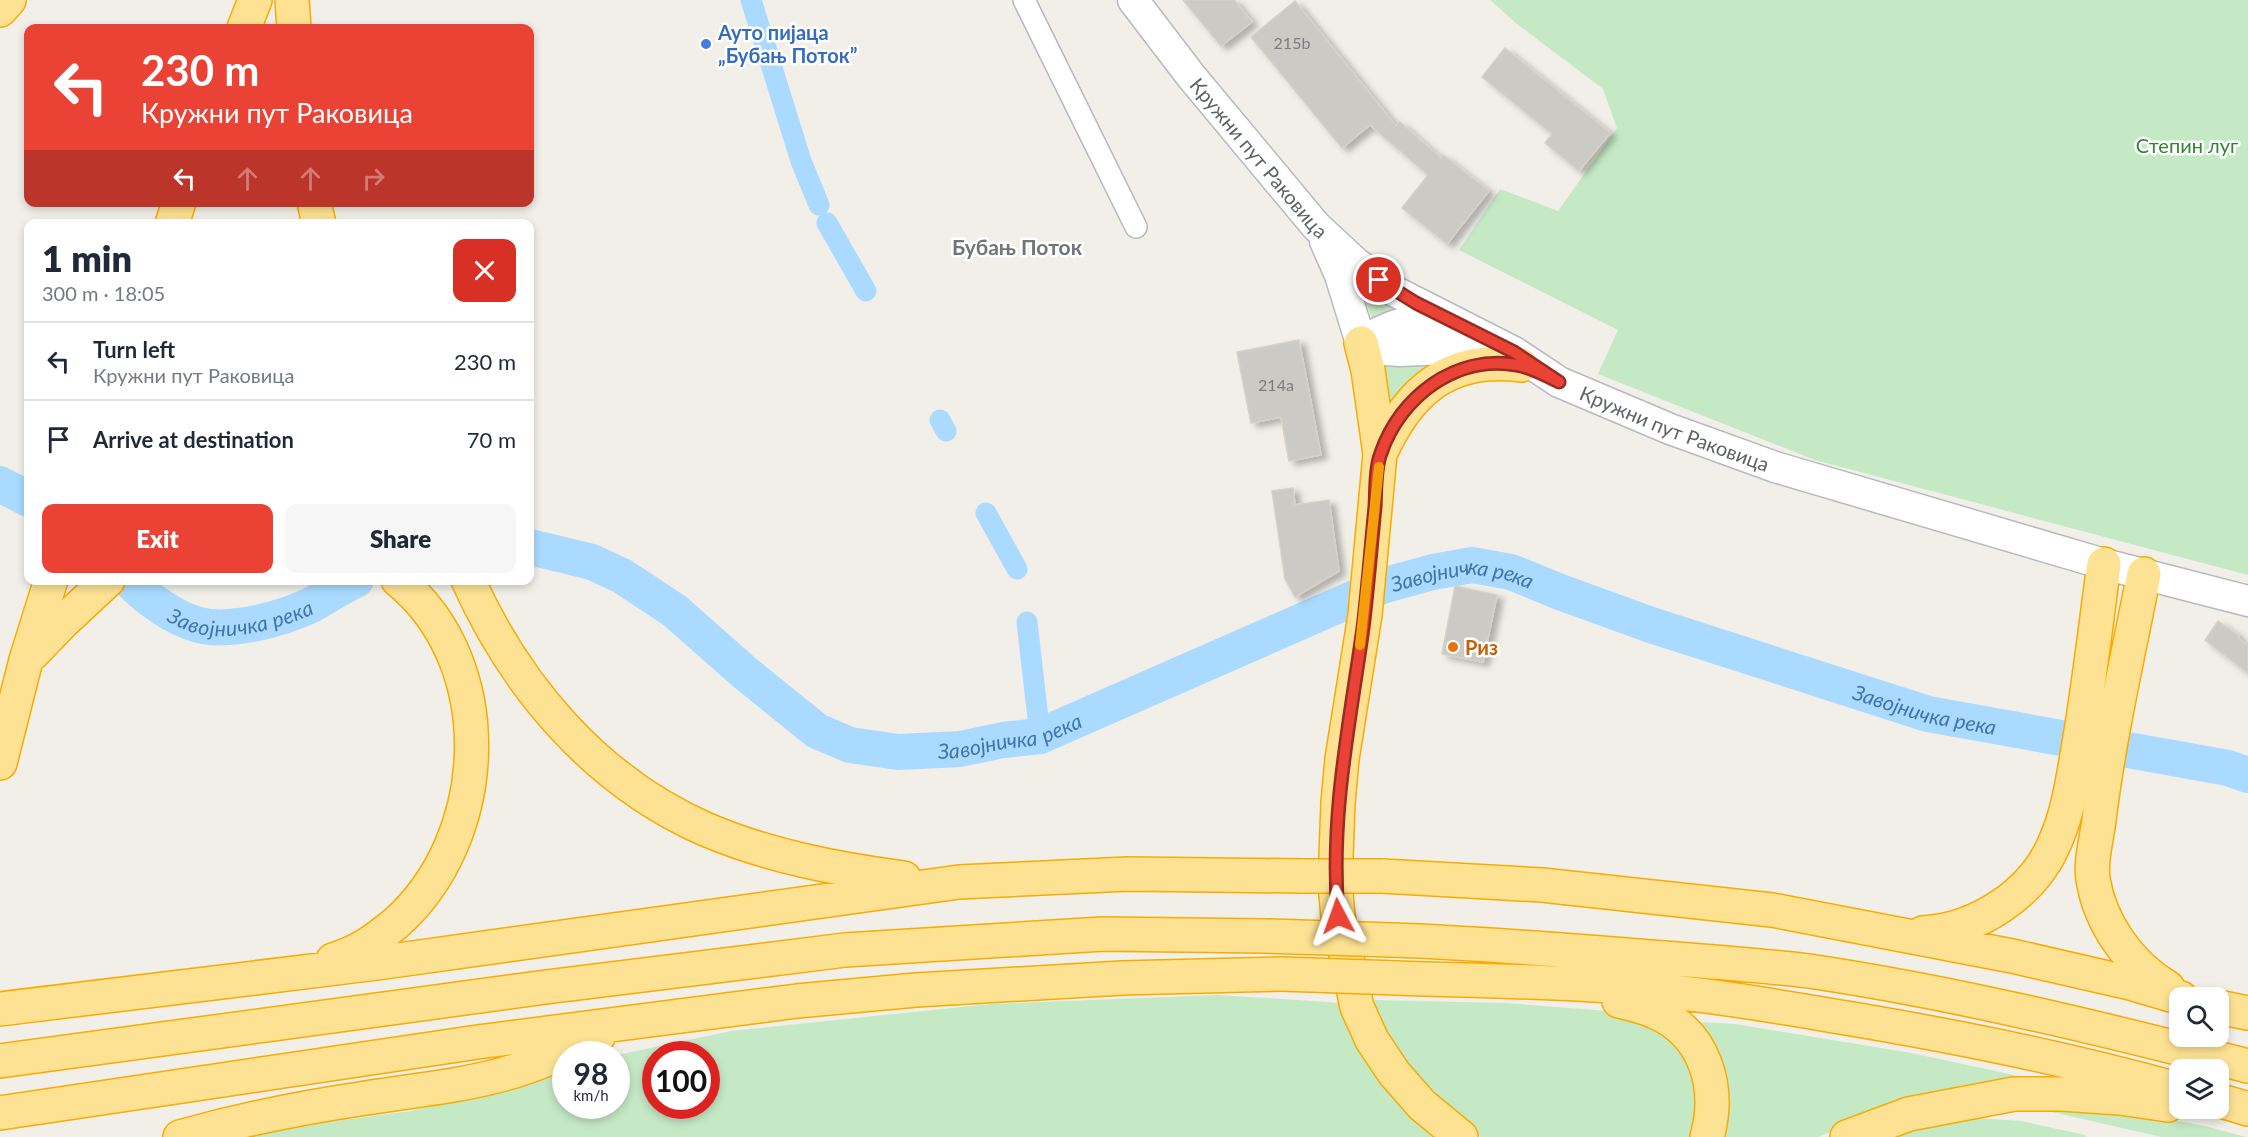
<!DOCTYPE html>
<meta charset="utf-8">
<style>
:root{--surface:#fff;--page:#f6f6f7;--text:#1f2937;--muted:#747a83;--line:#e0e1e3;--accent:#ea4335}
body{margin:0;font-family:Lato,sans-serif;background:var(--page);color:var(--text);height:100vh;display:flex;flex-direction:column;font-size:22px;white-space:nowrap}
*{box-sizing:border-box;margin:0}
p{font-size:20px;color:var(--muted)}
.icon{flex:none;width:33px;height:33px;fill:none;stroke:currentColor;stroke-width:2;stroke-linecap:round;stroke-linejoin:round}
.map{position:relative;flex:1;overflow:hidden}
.sheet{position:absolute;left:24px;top:219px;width:510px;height:366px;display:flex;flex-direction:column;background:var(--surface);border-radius:12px;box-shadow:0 3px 9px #0003}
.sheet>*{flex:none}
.hud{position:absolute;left:24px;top:24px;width:510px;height:183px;border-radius:12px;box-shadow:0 3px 9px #0003;background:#ea4335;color:#fff;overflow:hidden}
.fabs{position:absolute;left:2169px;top:987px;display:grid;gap:12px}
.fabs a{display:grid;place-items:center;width:60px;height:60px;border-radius:12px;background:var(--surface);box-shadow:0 3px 9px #0003;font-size:30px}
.speed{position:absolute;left:552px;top:1041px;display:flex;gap:12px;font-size:30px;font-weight:700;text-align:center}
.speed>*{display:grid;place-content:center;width:78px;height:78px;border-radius:50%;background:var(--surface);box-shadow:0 3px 9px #0003;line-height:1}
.speed small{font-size:15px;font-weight:400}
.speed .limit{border:9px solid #d22;background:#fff;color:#111}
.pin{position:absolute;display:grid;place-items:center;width:51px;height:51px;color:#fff;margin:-26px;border:3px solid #fff;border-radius:50%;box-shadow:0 2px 6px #0007}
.me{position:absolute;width:66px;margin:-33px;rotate:356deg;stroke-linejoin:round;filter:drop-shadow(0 0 4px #0008)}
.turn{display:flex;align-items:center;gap:21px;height:126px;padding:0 18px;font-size:27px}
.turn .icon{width:78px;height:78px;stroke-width:2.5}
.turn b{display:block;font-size:42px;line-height:51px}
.lanes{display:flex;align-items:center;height:57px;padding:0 18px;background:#0003;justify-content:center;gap:30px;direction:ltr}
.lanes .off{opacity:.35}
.round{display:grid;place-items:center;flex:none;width:63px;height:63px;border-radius:12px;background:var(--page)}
.head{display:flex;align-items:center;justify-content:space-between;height:102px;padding:0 18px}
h1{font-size:36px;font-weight:800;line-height:45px}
.action{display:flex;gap:12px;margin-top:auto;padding:12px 18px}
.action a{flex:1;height:69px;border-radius:12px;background:var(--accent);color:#fff;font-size:24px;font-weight:800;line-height:69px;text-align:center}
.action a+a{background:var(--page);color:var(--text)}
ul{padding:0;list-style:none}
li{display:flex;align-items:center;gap:18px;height:78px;padding:0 18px;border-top:2px solid var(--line)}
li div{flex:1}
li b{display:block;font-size:22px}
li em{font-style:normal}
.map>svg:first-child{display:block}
.green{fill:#c5e8c5;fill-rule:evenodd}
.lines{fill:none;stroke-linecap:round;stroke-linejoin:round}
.canal{stroke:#aadaff;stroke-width:21}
.river{stroke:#aadaff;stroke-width:36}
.building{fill:#cccac5;stroke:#d6d1c6;stroke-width:1.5;filter:url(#shadow)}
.minor-casing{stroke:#b5b8bc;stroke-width:24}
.secondary-casing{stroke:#b6babf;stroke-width:33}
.motorway-casing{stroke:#f9ab00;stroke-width:36}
.minor{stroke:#fff;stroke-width:21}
.secondary{stroke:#fff;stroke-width:30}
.motorway{stroke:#fde293;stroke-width:33}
.motorway-bridge-casing{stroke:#f9ab00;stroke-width:36;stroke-linecap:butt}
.motorway-bridge{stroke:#fde293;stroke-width:33}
.route-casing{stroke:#982c22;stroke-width:15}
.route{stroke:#ea4335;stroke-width:10}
.slow{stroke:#f59e0b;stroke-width:10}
.shop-dot{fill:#3f7fe0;stroke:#fff;stroke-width:2}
.food-dot{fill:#e8710a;stroke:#fff;stroke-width:2}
.labels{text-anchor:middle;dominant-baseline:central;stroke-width:5;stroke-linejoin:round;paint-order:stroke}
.number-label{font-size:16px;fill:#7a7d7f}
.shop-label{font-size:20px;font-weight:bold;fill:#366cbe;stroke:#fff;text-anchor:start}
.park-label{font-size:20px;fill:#348238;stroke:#fff}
.street-label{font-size:20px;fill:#5f6368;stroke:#fff}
.food-label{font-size:20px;font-weight:bold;fill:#c56008;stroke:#fff;text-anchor:start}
.neighbourhood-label{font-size:21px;font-weight:bold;fill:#70757a;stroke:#fff}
.water-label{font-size:21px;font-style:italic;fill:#4174aa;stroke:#fff}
</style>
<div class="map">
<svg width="2248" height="1137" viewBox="0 0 2248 1137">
<defs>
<filter id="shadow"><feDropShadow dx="6" dy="4" stdDeviation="3" flood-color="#0004"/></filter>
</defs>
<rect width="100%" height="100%" fill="#f1efe8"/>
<!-- green -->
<path class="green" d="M1490,0H2248V575L1815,460L1598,374L1618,330L1459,250L1500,189L1558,211L1617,128L1603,89L1517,24Z
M1366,284L1417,315L1374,325L1361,287Z
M1465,357L1389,414L1383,362Z
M1218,995L1342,1003L1443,1137H243L282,1128L411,1111L543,1079L565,1071L566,1106H616L617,1055L731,1031L991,1004ZM656,1054H706V1106H656Z
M1370,1000L1506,1003L1607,1011L1671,1035L1696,1070V1137H1481L1453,1115L1403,1061Z
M1698,1022L1735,1024L1911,1053L2052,1083L1962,1085L1891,1108L1818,1137H1725L1728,1095L1719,1059Z
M2107,1108L2205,1126L2246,1137H2162L2043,1110Z
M1976,1118L2021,1121L2085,1135L2086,1137H1891L1908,1130Z"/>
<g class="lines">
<!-- canal -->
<path class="canal" d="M751,0L801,161L819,205
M827,223L866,291
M940,420L946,431
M986,513L1017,569
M1027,622L1040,736"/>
<!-- river -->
<g class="river">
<path d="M0,484L28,499"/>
<path id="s1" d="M530,547L592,562L622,576L675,611L744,672L817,731L850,745L898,752L960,749L1003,740L1040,736L1382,586L1433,572L1472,565L1511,572L1560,592L1651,625L1928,714L2228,768L2248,775"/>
<path id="s2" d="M129,580C146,598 175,619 199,625C230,633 282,619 311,605C326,597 340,587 356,580"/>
</g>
</g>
<!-- building -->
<path class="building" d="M1183,0H1234L1252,22L1221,46Z
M1295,1L1396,126L1400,122L1441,158L1443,155L1489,191L1447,244L1402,208L1428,175L1370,125L1342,148L1251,37Z
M1505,48L1610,133L1579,171L1545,143L1552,134L1482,77Z
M1299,340L1321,455L1289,461L1281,417L1251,423L1237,352Z
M1293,488L1295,505L1329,500L1339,571L1295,597L1285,579L1272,491Z
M1455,586L1497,595L1483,662L1442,654Z
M2218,621L2239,636L2238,638L2248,646V673L2205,640Z"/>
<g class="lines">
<!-- minor casing -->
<g class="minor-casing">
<path id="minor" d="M1024,0L1136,227"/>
</g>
<!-- secondary casing -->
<g class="secondary-casing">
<g id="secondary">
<path id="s3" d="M1133,0L1191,76L1316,226L1356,263L1394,291L1514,352L1559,382L1670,429L1775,467L2104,564L2248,601"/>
<path d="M1325,241L1340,275L1361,343"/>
<path d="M1361,343L1385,350L1400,351L1470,348L1500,356"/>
<path d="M1361,343C1389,324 1413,317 1447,322"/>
</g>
</g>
<!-- motorway casing -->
<g class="motorway-casing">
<path id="motorway" d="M292,0L294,28
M0,10L9,0
M244,28L255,0
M314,202L319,224
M172,224L179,202
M1361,343L1368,370L1380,454L1365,615L1342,759L1338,803L1335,884L1338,916L1357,1007L1372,1040L1394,1073L1422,1105L1461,1137
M1380,454C1408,392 1448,355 1521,365
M2144,574C2128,656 2109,738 2099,820C2097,838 2090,861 2093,879C2100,924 2130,965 2168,988
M468,580C516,687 596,781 705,829C768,856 836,869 904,878
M32,654L63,622L108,580
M0,763L26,660L51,580
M1382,876L1542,885L1772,910L2012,956L2130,983L2181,998
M1923,933C1978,930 2034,893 2055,842C2069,811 2073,777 2079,744C2089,684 2096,624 2104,564
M1392,940C1483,943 1573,951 1664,958C1712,962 1760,965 1809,971C1957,993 2103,1029 2248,1066
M333,960C359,952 374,941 395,924C492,839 501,664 398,580
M1397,978C1479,981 1563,981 1646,989C1709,995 1771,1005 1834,1016C1950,1035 2066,1058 2180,1090
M1619,1001C1632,1004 1644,1007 1655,1012C1705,1033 1721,1087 1707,1137
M2218,1007L2248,1013
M0,1009L377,963L959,882L1128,874L1305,876
M0,1061L546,987L845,950L1103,934L1266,936
M2218,1100L2248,1109
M0,1113L478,1042L797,1001L916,990L1122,978L1282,974
M180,1137C240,1120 299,1108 360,1099C408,1091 457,1087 504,1074C537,1065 567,1051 598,1037
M1847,1137L1909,1114L2014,1094H2062L2120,1098L2168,1105"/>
</g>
<!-- minor -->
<use href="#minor" class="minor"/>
<!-- secondary -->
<use href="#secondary" class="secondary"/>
<!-- motorway -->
<use href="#motorway" class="motorway"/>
<!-- motorway-bridge casing -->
<g class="motorway-bridge-casing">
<path id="motorway-bridge" d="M1305,876H1382
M1266,936L1392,940
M1282,974L1397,978"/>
</g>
<!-- motorway-bridge -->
<use href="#motorway-bridge" class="motorway-bridge"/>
</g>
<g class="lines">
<!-- route casing -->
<g class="route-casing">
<path id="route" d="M1338,916C1330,815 1349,728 1363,628C1368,588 1371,547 1375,507C1376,490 1375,468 1381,453C1400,397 1456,354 1517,365C1531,367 1546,376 1559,382L1514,352L1416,303L1379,280"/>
</g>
<!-- route -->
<use href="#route" class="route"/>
<!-- slow -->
<path class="slow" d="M1360,645L1379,467"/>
</g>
<!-- markers -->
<circle class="shop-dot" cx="706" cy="44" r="6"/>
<circle class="food-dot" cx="1453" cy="647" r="6"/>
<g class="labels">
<!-- number labels -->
<g class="number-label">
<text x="1292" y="42">215b</text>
<text x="1276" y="384">214a</text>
</g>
<!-- shop labels -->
<g class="shop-label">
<text x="718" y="32">Ауто пијаца<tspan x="718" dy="23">„Бубањ Поток”</tspan></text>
</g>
<!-- park labels -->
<g class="park-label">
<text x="2187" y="145">Степин луг</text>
</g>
<!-- street labels -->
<g class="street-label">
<text stroke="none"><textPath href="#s3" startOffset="202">Кружни пут Раковица</textPath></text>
<text stroke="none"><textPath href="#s3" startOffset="706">Кружни пут Раковица</textPath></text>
</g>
<!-- food labels -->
<g class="food-label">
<text x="1465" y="647">Риз</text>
</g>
<!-- neighbourhood labels -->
<g class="neighbourhood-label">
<text x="1017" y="246">Бубањ Поток</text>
</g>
<!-- water labels -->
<g class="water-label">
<text stroke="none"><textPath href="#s1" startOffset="1030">Завојничка река</textPath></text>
<text stroke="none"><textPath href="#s2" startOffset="126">Завојничка река</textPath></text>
<text stroke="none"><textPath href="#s1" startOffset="1516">Завојничка река</textPath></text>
<text stroke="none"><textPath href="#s1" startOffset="544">Завојничка река</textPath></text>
</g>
</g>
</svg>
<div class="fabs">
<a><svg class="icon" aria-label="search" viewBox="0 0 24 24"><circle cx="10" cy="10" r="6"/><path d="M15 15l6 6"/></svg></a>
<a><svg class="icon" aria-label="layers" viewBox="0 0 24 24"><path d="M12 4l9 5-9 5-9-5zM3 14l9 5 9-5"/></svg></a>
</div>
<div class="speed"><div>98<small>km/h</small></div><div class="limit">100</div></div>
<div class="pin" style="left:1379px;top:280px;background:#d93025"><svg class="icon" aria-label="arrive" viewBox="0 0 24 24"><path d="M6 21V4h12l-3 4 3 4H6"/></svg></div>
<svg class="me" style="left:1338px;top:916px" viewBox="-20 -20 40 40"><path d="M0-17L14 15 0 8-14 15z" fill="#ea4335" stroke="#fff" stroke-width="4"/></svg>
<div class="hud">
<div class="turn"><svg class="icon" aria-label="left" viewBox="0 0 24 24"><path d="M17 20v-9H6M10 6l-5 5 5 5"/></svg><div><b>230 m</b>Кружни пут Раковица</div></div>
<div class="lanes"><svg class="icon" aria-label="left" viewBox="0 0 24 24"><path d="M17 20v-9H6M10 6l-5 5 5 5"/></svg><svg class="icon off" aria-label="ahead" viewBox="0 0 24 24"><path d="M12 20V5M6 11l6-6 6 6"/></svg><svg class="icon off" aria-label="ahead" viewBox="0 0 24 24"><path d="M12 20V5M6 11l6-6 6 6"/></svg><svg class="icon off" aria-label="right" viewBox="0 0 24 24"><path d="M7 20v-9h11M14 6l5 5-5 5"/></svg></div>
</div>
<section class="sheet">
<div class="head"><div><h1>1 min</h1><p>300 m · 18:05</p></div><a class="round" style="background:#d93025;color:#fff"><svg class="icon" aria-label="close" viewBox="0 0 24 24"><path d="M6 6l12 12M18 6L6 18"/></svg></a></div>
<ul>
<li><svg class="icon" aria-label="left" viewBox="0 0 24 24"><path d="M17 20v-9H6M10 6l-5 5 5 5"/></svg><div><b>Turn left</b><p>Кружни пут Раковица</p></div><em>230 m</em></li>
<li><svg class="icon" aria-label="arrive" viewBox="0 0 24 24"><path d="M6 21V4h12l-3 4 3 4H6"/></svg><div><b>Arrive at destination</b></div><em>70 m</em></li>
</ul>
<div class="action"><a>Exit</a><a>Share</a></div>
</section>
</div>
